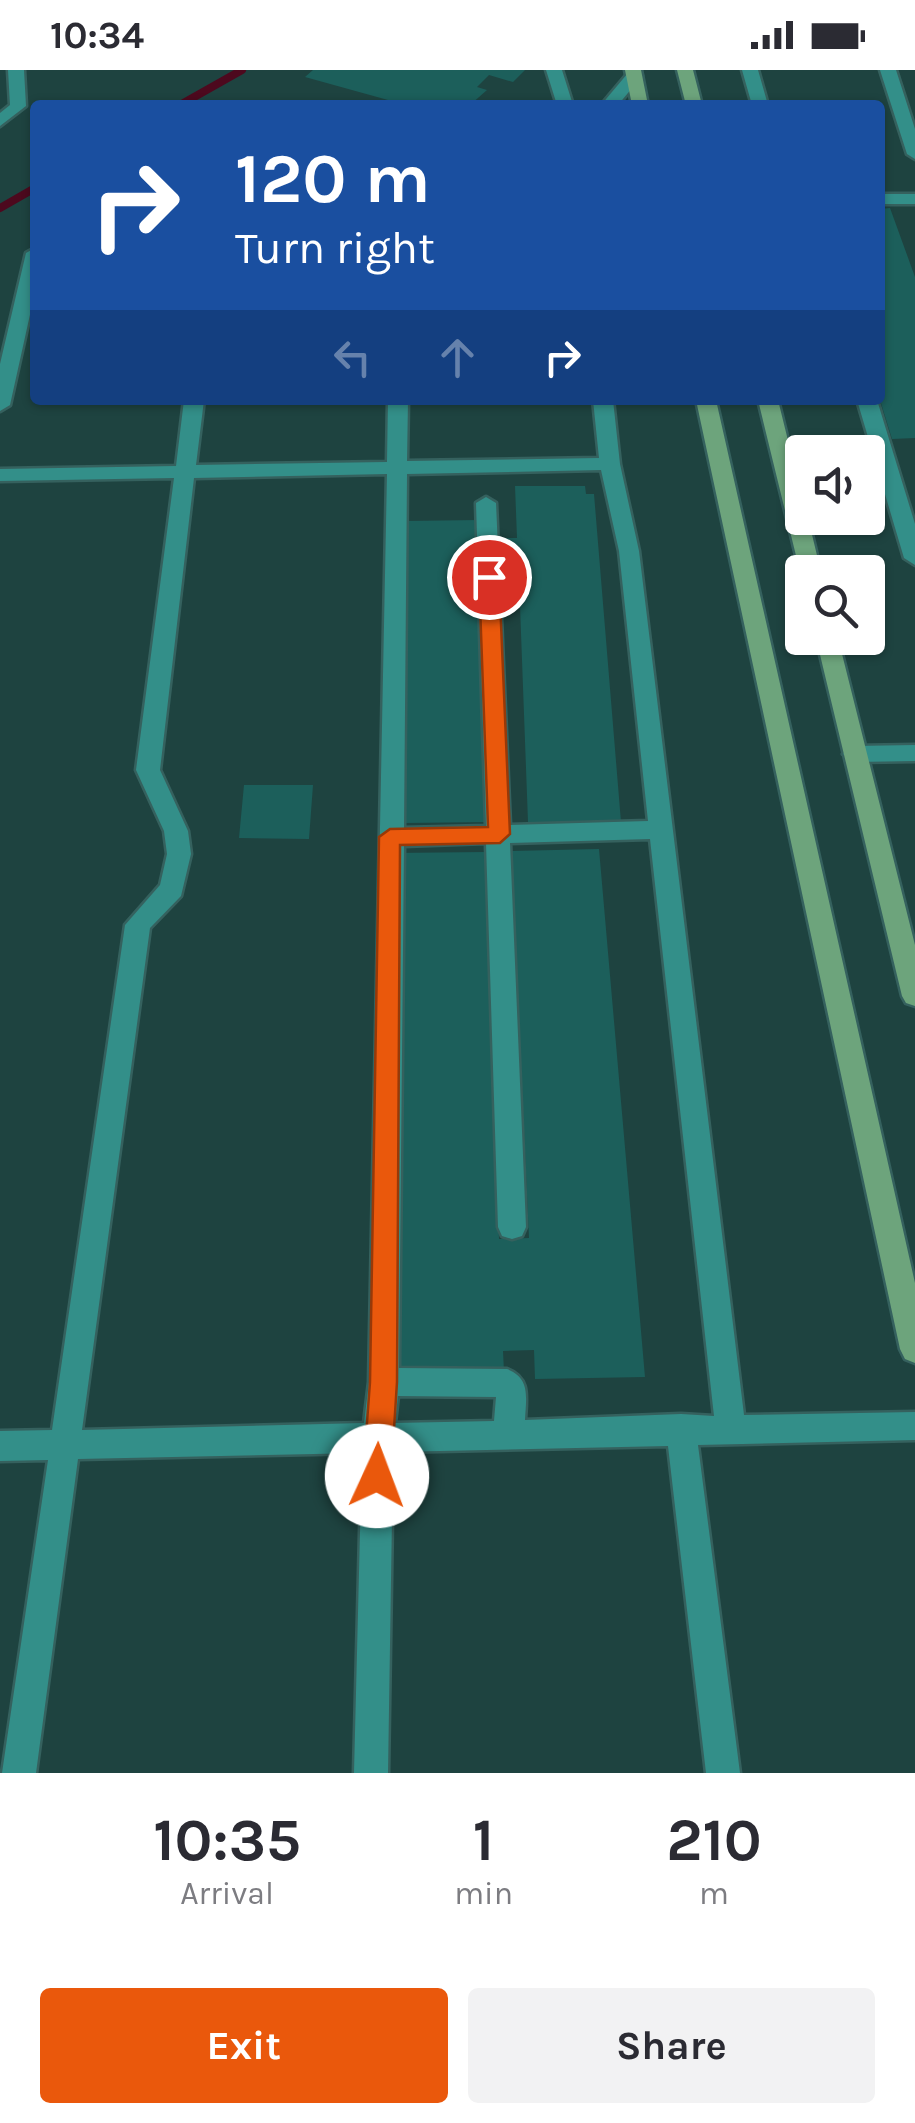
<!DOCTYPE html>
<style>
:root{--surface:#fff;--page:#f2f2f3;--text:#2b2b33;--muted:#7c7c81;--accent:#ea580c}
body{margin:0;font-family:Karla,sans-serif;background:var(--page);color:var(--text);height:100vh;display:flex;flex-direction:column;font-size:38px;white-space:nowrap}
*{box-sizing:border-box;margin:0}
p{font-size:32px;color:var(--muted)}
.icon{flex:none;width:55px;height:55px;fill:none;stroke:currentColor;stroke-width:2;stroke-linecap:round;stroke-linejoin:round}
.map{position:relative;height:1703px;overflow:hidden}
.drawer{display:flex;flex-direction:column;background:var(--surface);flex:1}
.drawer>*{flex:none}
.guide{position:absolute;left:30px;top:30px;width:855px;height:305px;border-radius:10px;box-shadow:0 2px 8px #0004;background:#1a4fa0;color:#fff;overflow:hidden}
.fabs{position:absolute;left:785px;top:365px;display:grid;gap:20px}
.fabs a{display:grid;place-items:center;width:100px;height:100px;border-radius:10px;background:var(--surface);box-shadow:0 2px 8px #0004;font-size:50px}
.pin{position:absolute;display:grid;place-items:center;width:85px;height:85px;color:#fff;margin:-42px;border:5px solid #fff;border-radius:50%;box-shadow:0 2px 10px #0007}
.me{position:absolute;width:110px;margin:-55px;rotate:2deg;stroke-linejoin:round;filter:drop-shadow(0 0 8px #0008)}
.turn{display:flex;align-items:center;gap:35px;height:210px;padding:0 40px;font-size:45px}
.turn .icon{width:130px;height:130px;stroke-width:2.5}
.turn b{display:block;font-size:70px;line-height:85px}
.lanes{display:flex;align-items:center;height:95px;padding:0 40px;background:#0003;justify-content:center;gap:50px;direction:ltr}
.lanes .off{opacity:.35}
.eta{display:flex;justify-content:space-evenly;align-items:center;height:170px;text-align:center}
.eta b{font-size:60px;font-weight:700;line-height:70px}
.cta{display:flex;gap:20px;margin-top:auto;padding:20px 40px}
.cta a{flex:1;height:115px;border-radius:10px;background:var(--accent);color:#fff;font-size:40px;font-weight:700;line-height:115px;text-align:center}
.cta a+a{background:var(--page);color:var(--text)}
.status{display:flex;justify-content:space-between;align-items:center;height:70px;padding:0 50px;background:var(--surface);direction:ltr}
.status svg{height:28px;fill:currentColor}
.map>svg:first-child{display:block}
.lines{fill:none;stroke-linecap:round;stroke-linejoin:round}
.stream{stroke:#4d091e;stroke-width:8}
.building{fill:#1c5f5b}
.minor-casing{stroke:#35615e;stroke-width:5}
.major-casing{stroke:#35615e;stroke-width:5}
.minor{fill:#338f89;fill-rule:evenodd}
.major{fill:#6da47c;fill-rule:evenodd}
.route{fill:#ea580c;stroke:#983908;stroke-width:2.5}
</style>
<div class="status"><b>10:34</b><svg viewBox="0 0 49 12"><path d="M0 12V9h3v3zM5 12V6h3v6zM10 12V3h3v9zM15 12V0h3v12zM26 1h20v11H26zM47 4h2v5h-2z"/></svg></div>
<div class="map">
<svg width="915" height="1703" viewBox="0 0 915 1703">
<rect width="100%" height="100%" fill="#1e4340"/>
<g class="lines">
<!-- stream -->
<path class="stream" d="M180,35L242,0
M0,138L35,118"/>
</g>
<!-- building -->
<path class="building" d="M313,0H525L513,12L489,5L477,17L487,20L470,35H406L305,7Z
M890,138L915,207V368L892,369L880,330V139Z
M515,416H585L586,424H594L621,752H528L519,509H500L499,468H517Z
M479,450L491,752L405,753V451Z
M244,715H313L309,769L239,768Z
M599,779L645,1307L535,1309L534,1280L503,1281L504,1302L387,1304L391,783L486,782L499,1169L529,1168L511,781Z"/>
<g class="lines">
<!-- minor casing -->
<g class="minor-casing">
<path id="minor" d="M8,0H24L26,36L0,56V43L10,35Z
M546,0H562L573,35H557Z
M742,0H758L768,35H752Z
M880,0H896L915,59V89L907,84Z
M628,3L642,6L618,35H601Z
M880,124H915V134H880Z
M35,178V222L10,335L0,341V294L26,183Z
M184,330H204L196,395L387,392L388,330H408L407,391L599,388L593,330H613L620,394L639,481L744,1345L915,1342V1370L698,1375L740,1703H706L668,1376L393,1382L388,1703H354L362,1383L78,1389L36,1703H2L48,1390L0,1391V1361L52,1360L125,855L160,815L167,784L164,761L136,700L174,408L0,411V399L176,396ZM601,400L619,481L648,751L510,755L496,433L486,427L476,433L486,756L404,758L407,404ZM387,404L369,1312L364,1353L82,1360L150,858L181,826L191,784L188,761L160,700L194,408ZM650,769L714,1346L681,1344L525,1350C526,1328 531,1308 507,1299L399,1298L404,776L486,773L498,1157L502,1166L512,1169L522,1166L526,1157L510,773ZM398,1326L496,1327L494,1351L395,1353Z
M857,330H877L915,454V495L904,488Z
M915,675V691L855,692L843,684L855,676Z"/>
</g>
<!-- major casing -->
<g class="major-casing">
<path id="major" d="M625,0H641L648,35H632Z
M677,0H693L702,35H686Z
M696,330H716L915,1213V1293L905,1289L900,1279Z
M758,330H778L802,427V448H808L821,502L802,505L800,502Z
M816,568H838L915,875V936L906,933L902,926Z"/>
</g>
<!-- minor -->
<use href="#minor" class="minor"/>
<!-- major -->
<use href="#major" class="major"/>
</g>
<!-- route -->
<path class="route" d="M489,500L499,507L510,764L500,773L400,775L397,1312L391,1406L387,1415L377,1419L367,1415L363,1406L370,1312L379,767L390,759L488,757L479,507Z"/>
</svg>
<div class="fabs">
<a><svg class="icon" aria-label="sound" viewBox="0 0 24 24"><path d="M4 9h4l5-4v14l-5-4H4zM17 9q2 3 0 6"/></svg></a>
<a><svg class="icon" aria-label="search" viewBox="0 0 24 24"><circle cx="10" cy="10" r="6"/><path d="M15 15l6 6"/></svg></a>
</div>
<div class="pin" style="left:489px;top:507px;background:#d93025"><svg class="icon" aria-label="arrive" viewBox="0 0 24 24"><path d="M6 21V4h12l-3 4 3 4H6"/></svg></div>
<svg class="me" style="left:377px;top:1406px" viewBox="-20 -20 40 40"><circle r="19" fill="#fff"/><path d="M0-13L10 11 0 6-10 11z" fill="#ea580c"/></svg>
<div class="guide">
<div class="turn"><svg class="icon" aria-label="right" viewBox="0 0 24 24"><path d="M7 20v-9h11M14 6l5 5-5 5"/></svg><div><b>120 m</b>Turn right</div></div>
<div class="lanes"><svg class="icon off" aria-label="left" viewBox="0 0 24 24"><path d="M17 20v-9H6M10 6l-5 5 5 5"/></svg><svg class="icon off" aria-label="ahead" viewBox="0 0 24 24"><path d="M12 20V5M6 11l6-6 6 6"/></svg><svg class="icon" aria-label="right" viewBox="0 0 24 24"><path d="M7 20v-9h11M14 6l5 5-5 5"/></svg></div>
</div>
</div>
<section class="drawer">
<div class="eta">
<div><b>10:35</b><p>Arrival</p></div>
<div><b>1</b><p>min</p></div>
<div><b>210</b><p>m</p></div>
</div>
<div class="cta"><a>Exit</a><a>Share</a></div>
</section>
